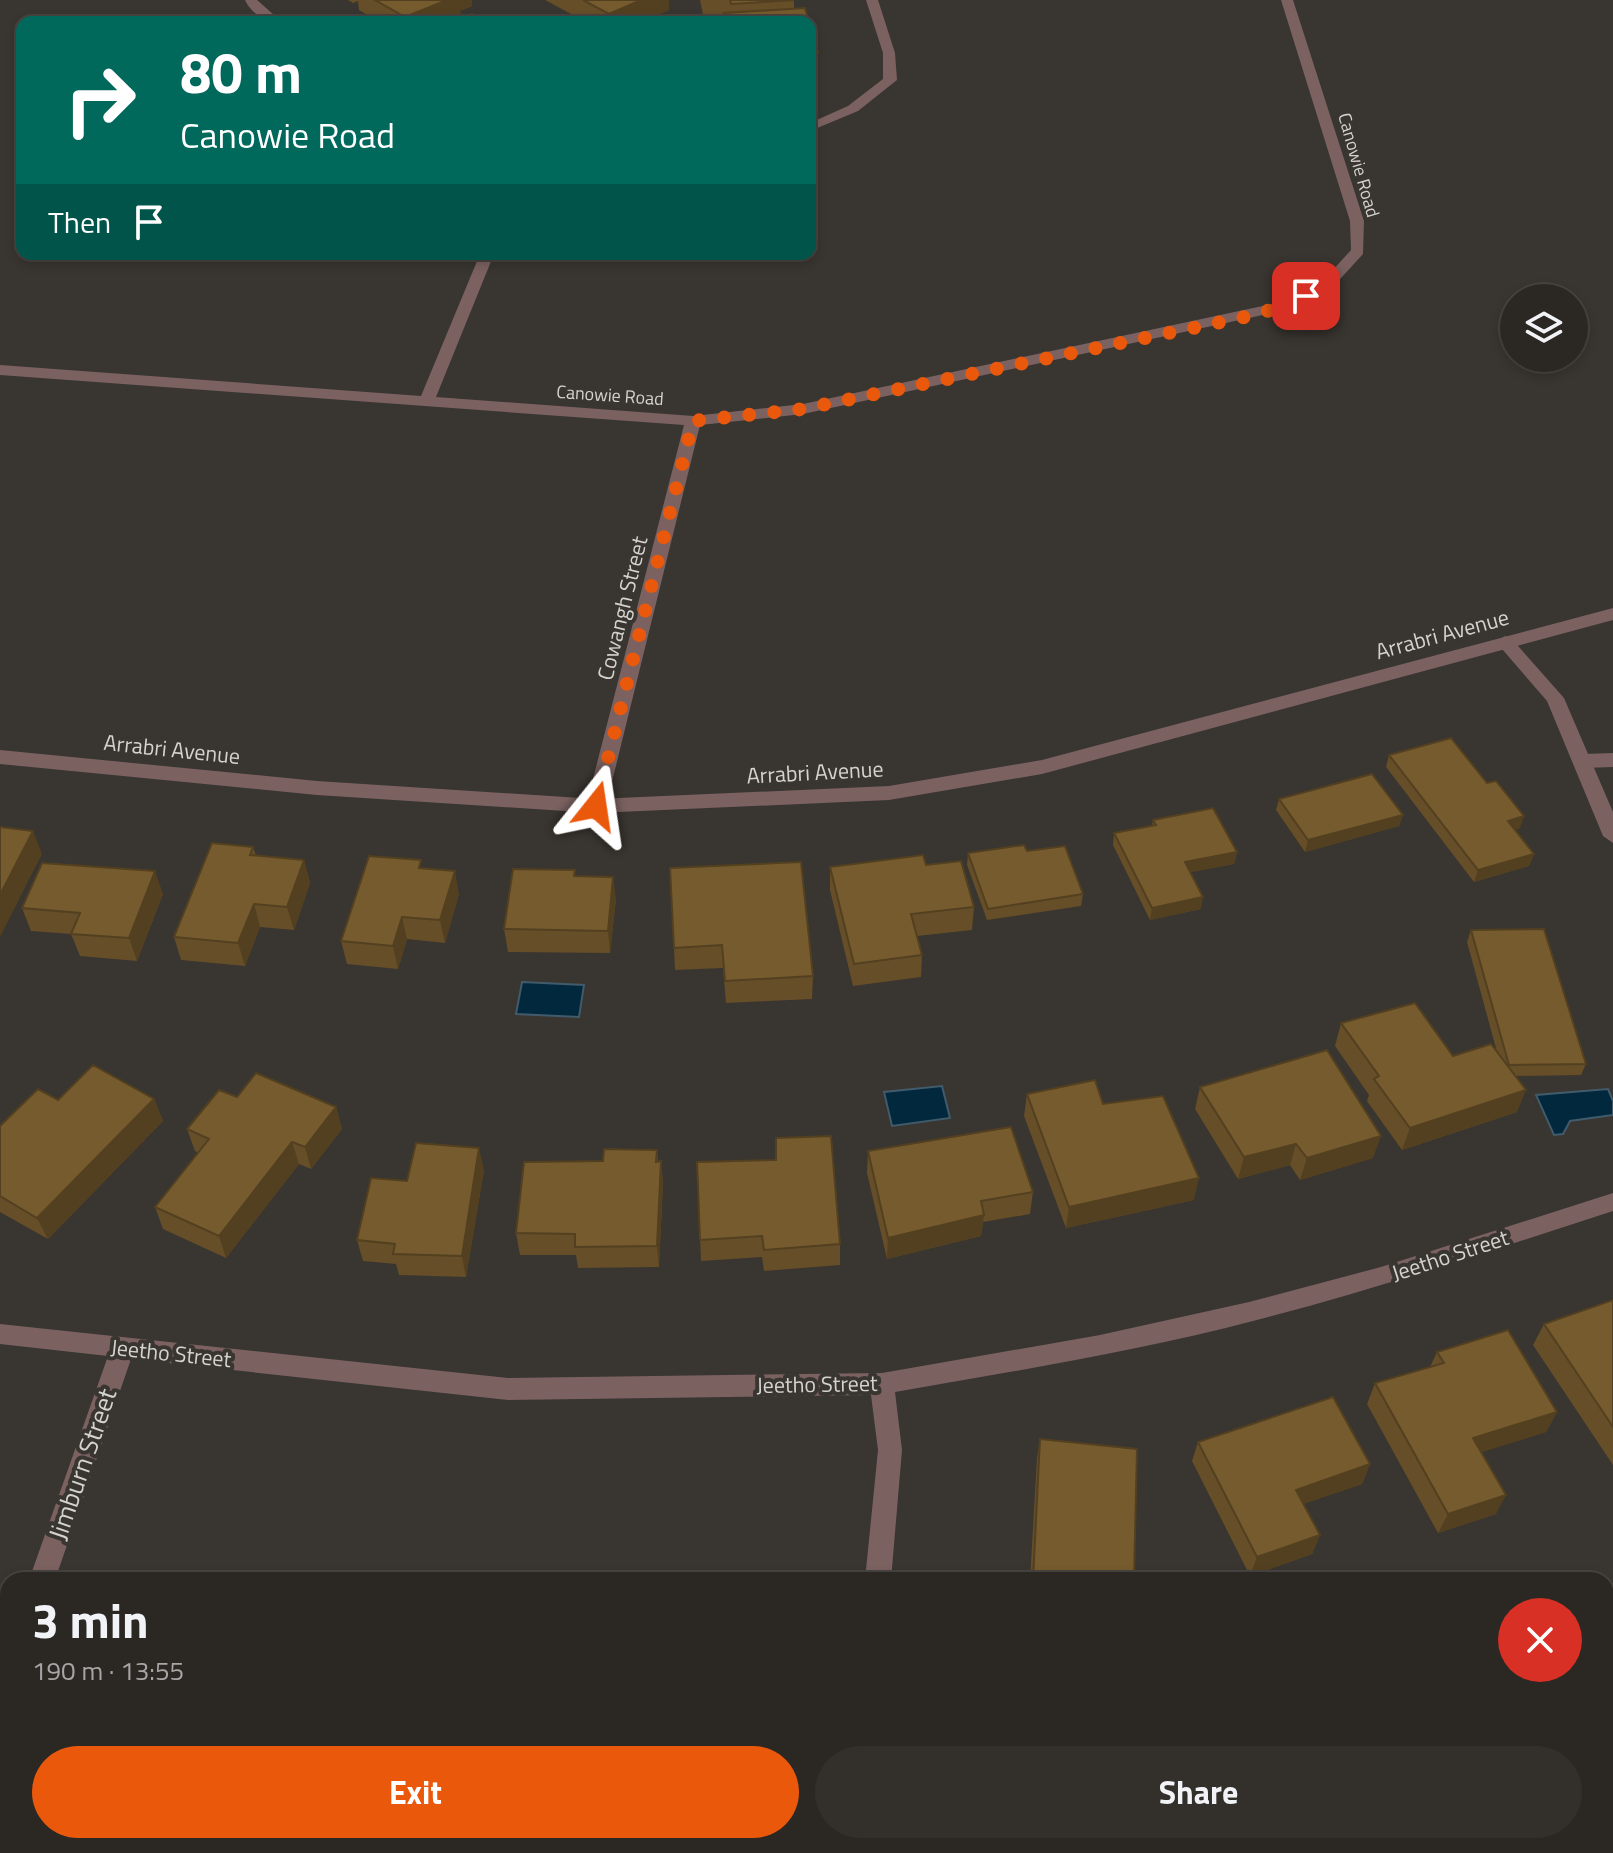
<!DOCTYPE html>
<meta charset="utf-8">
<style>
:root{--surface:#2b2824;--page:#33302c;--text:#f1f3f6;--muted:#a6a6a6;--line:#474441;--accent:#ea580c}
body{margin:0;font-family:"Titillium Web",sans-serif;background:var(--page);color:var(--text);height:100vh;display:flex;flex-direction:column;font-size:30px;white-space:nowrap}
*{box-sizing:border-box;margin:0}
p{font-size:26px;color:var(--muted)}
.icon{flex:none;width:44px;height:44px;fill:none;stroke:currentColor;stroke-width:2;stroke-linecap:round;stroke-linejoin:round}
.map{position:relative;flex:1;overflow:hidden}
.drawer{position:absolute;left:0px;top:1572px;width:1614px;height:282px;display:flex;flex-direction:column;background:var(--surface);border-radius:24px 24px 0 0;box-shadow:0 4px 12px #0003,0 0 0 2px var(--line)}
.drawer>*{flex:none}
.guide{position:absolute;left:16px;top:16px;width:800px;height:244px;border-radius:16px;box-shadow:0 4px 12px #0003,0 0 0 2px var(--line);background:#00695c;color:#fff;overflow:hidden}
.buttons{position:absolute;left:1500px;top:284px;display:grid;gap:16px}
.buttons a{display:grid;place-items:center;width:88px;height:88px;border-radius:50%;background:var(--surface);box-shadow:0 4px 12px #0003,0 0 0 2px var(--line);font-size:40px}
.pin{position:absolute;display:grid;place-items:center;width:68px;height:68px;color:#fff;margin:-34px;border-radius:16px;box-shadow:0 4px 12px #0006}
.me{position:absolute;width:88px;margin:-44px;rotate:15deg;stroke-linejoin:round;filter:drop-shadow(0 0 6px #0008)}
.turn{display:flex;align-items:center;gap:28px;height:168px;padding:0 32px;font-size:36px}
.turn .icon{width:104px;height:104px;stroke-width:2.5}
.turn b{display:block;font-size:56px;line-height:68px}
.then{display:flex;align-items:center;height:76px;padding:0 32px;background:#0003;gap:16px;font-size:30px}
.round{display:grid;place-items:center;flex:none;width:84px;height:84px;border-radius:42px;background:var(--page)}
.headline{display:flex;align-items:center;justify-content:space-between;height:136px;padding:0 32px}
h1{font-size:48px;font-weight:700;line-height:60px}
.cta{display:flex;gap:16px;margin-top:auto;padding:16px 32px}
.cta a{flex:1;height:92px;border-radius:48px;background:var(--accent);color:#fff;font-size:32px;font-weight:700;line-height:92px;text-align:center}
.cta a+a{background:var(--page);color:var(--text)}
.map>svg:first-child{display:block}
.water{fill:#02283e;stroke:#415b6a;stroke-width:2}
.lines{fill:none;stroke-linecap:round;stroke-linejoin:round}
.service{fill:#7b6261;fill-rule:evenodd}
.minor{fill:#7b6261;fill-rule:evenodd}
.tertiary{fill:#7b6261;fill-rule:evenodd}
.wall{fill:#654e28}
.shaded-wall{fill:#534020}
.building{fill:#765b2e;stroke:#534020;stroke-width:2}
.route{stroke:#ea580c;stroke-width:14;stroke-dasharray:0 25.2}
.labels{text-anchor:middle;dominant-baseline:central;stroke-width:8;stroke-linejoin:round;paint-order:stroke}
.far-street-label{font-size:18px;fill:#d5d3cf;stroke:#393530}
.street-label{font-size:22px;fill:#d5d3cf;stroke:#393530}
.near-street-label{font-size:26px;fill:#d5d3cf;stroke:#393530}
</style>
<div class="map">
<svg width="1613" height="1853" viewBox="0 0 1613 1853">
<rect width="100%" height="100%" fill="#393530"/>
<!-- water -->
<path class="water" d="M522,982L584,985L579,1017L516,1014Z
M942,1086L950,1118L892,1126L884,1092Z
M1608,1089L1613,1101V1115L1570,1121L1563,1134L1554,1135L1536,1095Z"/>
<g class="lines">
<!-- service -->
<path class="service" d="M1613,753V767L1584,768L1575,761L1584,754Z"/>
<!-- minor -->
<path class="minor" d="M245,0H257L282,22C266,22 252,15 245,0Z
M866,0H878L895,53L897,80L858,111L810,131V123L848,106L883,79V53Z
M1281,0H1293L1364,221L1363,254L1331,289L1291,309L803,414L700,425L606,806L596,813L586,806L684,425L0,375V365L421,396L480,254H494L436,397L693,416L803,404L1281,302L1321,283L1351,250L1350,221Z
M1505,636L1511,638L1564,698L1613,812V843L1603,836L1547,701L1496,642Z
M1613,1193V1211C1493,1250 1374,1290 1253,1321C1135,1352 1014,1371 895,1392L902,1450L891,1580H865L878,1450L871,1395L508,1400L131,1359L55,1580H29L108,1356L0,1344V1324L508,1378L882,1373L1100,1335L1249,1302L1381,1267Z
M8,1665V1712L0,1715V1668Z
M837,1846H865V1853H837Z"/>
<!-- tertiary -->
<path class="tertiary" d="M1613,608V620L1042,774L889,800L596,813L317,795L0,764V750L317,781L596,799L889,786L1042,760Z"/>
</g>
<!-- wall -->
<path class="wall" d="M348,0H472V6L460,11L461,17L448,22H379L359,10L358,1L353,3Z
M545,0H669V10L641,22H586Z
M700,0H794V9L809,22H724V19L704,20Z
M810,25L818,53V74L810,75Z
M1389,755L1520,828L1514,830L1534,854L1529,866L1474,882L1386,767Z
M1279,799L1403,815L1399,826L1305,852L1276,810Z
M1153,820L1237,852L1234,864L1190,872L1201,909L1150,920L1113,845L1114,833L1152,826Z
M253,847L256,856L304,860L310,883L294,930L260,927L245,966L181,960L174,937Z
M1027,851L1083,894L1081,906L987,920L967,865L968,853Z
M801,862L813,976L812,999L726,1003L723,968L675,970L674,948Z
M926,865L974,907L972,930L917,936L922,955L921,977L853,986L830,890V867Z
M423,868L459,894L445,943L407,939L398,969L347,964L341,941Z
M576,876L616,899L610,953L508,952L504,929Z
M163,894L137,961L80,956L71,934L31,931L22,908Z
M1471,930L1586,1064L1581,1075L1516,1076L1517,1112L1402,1150L1367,1101L1369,1095L1335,1046L1341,1023L1453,1056L1497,1052L1467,942Z
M1200,1087L1373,1158L1300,1180L1290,1165L1238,1179L1195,1109Z
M1027,1094L1103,1104L1194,1200L1066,1228L1024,1116Z
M237,1097L336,1107L342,1129L311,1169L299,1164L226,1258L163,1229L155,1207L199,1153L195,1151L187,1129Z
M154,1099L163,1121L48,1239L0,1212V1126L58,1100Z
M657,1150L658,1162L661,1161L663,1183L659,1267L578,1268L576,1255H520L516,1233L603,1161Z
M868,1151L1033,1192L1030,1214L983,1222L981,1236L887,1259L867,1173Z
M697,1162L840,1244V1265L764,1271L762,1257L701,1261Z
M484,1170L466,1277L399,1275L396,1264L363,1261L357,1240L407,1181Z
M1613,1300V1465L1533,1345L1544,1324Z
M1437,1352L1557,1412L1546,1432L1481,1452L1496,1514L1438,1533L1367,1404L1375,1383L1430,1367Z
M1040,1439L1134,1580H1030L1037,1458Z
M1198,1442L1370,1464L1362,1484L1303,1504L1320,1535L1312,1554L1250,1576L1192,1461Z
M1613,1737V1848L1603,1853H1556L1552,1846H1606Z
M1024,1846H1157V1849L1156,1853L1110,1852L1109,1853H1080Z
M1344,1846H1484V1853H1344Z"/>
<!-- shaded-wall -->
<path class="shaded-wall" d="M447,0H472V6L460,11L461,17L448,22H406L405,17Z
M641,0H669V10L641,22H610L609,14Z
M1403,815L1399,826L1305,852L1308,840Z
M1524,816L1520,828L1503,833L1508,821Z
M33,831L42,854L0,937V895Z
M1237,852L1234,864L1182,874L1185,862Z
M1534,854L1529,866L1474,882L1478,870Z
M304,860L310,883L294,930L287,907Z
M155,871L163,894L137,961L129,938Z
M455,871L459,894L445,943L440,920Z
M613,877L616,899L610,953L608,931Z
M1203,897L1201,909L1150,920L1152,908Z
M254,904L260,927L245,966L238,943Z
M402,917L407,939L398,969L393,946Z
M1526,1090L1517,1112L1402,1150L1410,1128Z
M154,1099L163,1121L48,1239L37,1218Z
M336,1107L342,1129L311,1169L305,1147Z
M1381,1136L1373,1158L1300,1180L1307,1158Z
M292,1142L299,1164L226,1258L219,1236Z
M1296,1144L1290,1165L1238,1179L1244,1157Z
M479,1148L484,1170L466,1277L462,1256Z
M661,1161L663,1183L659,1267L657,1246Z
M1199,1178L1194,1200L1066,1228L1069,1207Z
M984,1215L981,1236L887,1259L888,1238Z
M1557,1412L1546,1432L1463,1458L1473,1438Z
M1370,1464L1362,1484L1288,1509L1296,1490Z
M1506,1495L1496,1514L1438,1533L1448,1514Z
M1320,1535L1312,1554L1250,1576L1257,1557Z
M1613,1839V1848L1603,1853H1582L1597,1846H1606V1842Z"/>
<!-- building -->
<path class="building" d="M375,0H447L405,17Z
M583,0H641L609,14Z
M730,0H794L731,4Z
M805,8L809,22H726L724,13Z
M472,14L487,22H453Z
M810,25L818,53H810Z
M1451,738L1487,783L1496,781L1524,816L1508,821L1534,854L1478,870L1389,755Z
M1372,774L1403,815L1308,840L1279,799Z
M1213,808L1237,852L1185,862L1203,897L1152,908L1114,833L1156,825L1153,820Z
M0,827L33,831L0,895Z
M212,843L253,847L250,855L304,860L287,907L254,904L238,943L174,937Z
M1024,845L1027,851L1065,846L1083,894L988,909L968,853Z
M923,855L926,865L961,861L974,907L911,914L922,955L854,964L830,867Z
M369,856L421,860L419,868L455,871L440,920L402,917L393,946L341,941Z
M801,862L813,976L725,981L722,945L674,948L670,868Z
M42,863L155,871L129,938L71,934L80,913L22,908Z
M513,869L575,870L574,876L613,877L608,931L504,929Z
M1544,929L1586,1064L1509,1065L1471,930Z
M1415,1003L1453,1056L1491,1044L1526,1090L1410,1128L1374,1079L1379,1076L1341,1023Z
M1327,1050L1381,1136L1307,1158L1296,1144L1244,1157L1200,1087Z
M93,1065L154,1099L37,1218L0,1196V1126L38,1089L58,1100Z
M256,1073L336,1107L305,1147L292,1142L219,1236L155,1207L209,1139L187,1129L219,1090L237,1097Z
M1095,1080L1103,1104L1163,1096L1199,1178L1069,1207L1027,1094Z
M1011,1127L1033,1192L981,1201L984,1215L888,1238L868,1151Z
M831,1136L840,1244L764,1250L762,1236L700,1240L697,1162L776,1160V1138Z
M416,1143L479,1148L462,1256L393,1254L395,1244L357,1240L371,1178L407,1181Z
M604,1149L657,1150L656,1162L661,1161L657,1246L575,1247V1234L516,1233L524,1162L603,1161Z
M1613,1300V1427L1544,1324Z
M1508,1330L1557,1412L1473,1438L1506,1495L1448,1514L1375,1383L1444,1363L1437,1352Z
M1333,1397L1370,1464L1296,1490L1320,1535L1257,1557L1198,1442Z
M1040,1439L1137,1449L1134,1580H1033Z
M1606,1725L1613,1737V1839L1606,1842Z
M1132,1846H1157V1849Z
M1354,1846H1484V1853H1354Z
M1575,1846H1597L1582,1853H1579Z"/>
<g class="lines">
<!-- route -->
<path class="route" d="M596,806L693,421L803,409L1241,318L1286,306L1306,296"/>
</g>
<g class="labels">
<!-- far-street labels -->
<g class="far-street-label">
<text transform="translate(1359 165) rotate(74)">Canowie Road</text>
<text transform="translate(610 395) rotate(4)">Canowie Road</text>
</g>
<!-- street labels -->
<g class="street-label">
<text transform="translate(622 608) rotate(-76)">Cowangh Street</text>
<text transform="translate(1442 634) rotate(-15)">Arrabri Avenue</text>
<text transform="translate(172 749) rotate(6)">Arrabri Avenue</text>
<text transform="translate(815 772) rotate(-3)">Arrabri Avenue</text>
<text transform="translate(1450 1255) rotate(-18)">Jeetho Street</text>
<text transform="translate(171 1353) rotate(6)">Jeetho Street</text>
<text transform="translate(817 1384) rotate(-1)">Jeetho Street</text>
</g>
<!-- near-street labels -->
<g class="near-street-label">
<text transform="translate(82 1464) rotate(-71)">Jimburn Street</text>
</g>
</g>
</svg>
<div class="buttons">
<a><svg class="icon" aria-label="layers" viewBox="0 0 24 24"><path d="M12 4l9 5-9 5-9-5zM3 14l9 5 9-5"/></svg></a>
</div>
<div class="pin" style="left:1306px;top:296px;background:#d93025"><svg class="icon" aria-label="arrive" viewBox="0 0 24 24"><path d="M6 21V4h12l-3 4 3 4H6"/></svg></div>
<svg class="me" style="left:596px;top:806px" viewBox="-20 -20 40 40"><path d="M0-17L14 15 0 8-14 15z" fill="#ea580c" stroke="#fff" stroke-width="4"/></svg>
<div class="guide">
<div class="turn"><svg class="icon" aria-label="right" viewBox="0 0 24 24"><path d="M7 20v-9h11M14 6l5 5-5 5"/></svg><div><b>80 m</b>Canowie Road</div></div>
<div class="then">Then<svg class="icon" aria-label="arrive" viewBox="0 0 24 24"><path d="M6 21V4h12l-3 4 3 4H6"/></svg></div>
</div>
<section class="drawer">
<div class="headline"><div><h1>3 min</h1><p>190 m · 13:55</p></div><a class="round" style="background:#d93025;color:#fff"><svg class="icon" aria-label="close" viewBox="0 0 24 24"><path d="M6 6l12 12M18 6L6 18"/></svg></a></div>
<div class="cta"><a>Exit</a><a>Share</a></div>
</section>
</div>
